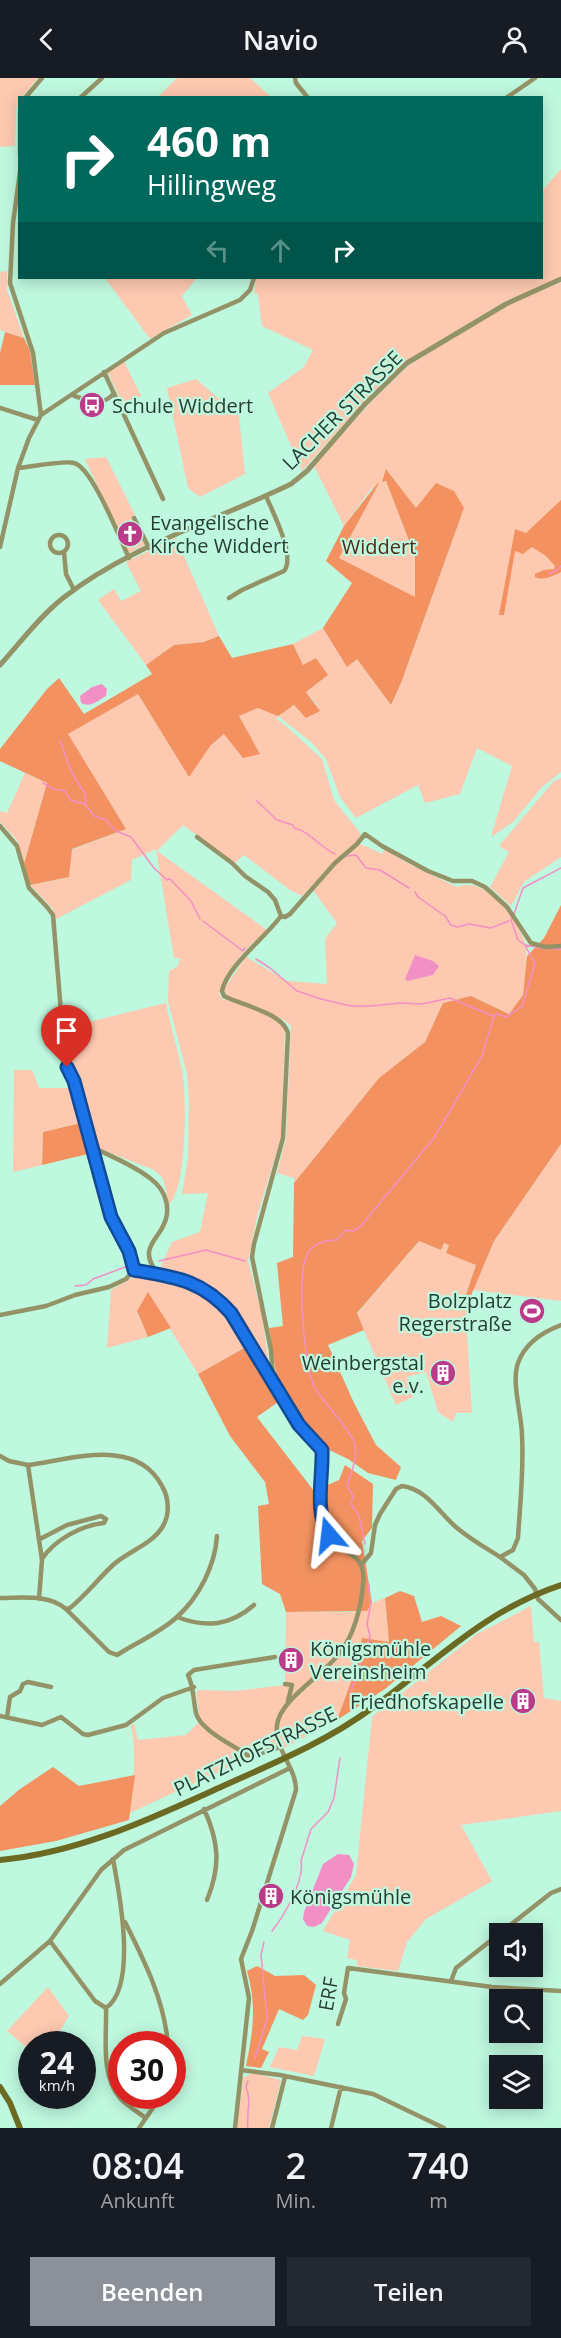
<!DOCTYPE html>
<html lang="de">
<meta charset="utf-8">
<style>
:root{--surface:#171b24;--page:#242831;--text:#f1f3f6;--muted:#9ea1a6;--accent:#8c9099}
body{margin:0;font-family:"Open Sans",sans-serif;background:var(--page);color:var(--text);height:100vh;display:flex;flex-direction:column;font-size:22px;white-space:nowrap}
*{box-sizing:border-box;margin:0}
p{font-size:20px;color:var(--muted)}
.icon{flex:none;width:33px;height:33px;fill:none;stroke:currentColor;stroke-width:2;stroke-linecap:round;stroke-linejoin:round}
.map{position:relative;height:2050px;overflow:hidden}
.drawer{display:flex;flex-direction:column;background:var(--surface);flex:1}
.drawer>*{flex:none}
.banner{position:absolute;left:18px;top:18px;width:525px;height:183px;border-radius:0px;box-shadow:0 3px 15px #0003;background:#00695c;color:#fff;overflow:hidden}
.controls{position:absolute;left:489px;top:1845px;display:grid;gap:12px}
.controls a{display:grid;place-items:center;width:54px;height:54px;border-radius:0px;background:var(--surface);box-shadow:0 3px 15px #0003;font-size:30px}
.speed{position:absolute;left:18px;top:1953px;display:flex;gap:12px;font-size:30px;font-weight:700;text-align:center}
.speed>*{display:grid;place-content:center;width:78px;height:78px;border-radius:50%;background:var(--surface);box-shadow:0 3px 15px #0003;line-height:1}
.speed small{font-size:15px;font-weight:400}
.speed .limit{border:9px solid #d22;background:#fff;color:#111}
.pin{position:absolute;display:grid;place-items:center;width:51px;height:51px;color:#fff;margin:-62px -26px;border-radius:50% 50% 50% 0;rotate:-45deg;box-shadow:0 0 6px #0007}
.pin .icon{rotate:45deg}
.me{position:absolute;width:66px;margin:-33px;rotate:343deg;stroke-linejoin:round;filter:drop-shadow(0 0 4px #0008)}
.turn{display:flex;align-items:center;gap:21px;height:126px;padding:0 30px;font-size:27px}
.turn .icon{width:78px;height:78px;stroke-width:2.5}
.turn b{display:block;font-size:42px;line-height:51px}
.lanes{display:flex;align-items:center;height:57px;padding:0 30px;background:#0003;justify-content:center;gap:30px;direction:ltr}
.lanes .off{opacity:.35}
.eta{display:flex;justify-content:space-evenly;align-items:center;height:102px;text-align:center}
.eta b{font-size:36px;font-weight:600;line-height:42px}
.primary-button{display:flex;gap:12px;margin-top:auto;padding:12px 30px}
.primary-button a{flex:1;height:69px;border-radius:0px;background:var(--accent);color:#fff;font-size:24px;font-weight:600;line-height:69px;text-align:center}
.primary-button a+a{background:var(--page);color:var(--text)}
header{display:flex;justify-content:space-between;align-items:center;height:78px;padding:0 30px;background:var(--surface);font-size:27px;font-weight:600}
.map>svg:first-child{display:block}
.green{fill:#fdc9b0}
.forest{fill:#f39260}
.water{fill:#f290c6}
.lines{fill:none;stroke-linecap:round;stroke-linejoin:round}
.stream{stroke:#f290c6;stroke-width:1.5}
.minor{stroke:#949367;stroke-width:4.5}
.tertiary{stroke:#949367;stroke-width:5}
.secondary{stroke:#6c6922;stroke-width:6}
.route-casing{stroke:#114b97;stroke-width:15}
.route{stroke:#1a73e8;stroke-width:10}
.labels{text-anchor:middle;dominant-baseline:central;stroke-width:4.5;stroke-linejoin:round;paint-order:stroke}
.poi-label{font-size:20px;fill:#263d33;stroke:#bef8df;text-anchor:start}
.street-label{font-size:20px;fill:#263d33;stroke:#bef8df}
.park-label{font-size:20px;fill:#522b17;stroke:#bef8df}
</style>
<header><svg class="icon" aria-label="back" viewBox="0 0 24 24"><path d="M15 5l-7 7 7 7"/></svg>Navio<svg class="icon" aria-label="person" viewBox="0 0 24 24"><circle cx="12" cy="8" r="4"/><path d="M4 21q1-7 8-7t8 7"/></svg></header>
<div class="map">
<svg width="561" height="2050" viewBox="0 0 561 2050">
<rect width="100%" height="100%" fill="#bef8df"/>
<!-- green -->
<path class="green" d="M0,0H38L22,19L20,20L16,31L15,68L0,69Z
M177,0H250L271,19H158Z
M561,91V199L504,224L406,283L368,319L302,393L268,315L304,289L313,272L262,248L258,216L254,215L256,200H542V107L543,112Z
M7,193V212L24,260L0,252V194Z
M105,200H197L182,218L192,237L150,261Z
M561,204V694L542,709L513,744L491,759L512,688L477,670L460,716L425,725L418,707L356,740L340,719L326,681L311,664L278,638L276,641L286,648L322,681L334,722L361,756L357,763L302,818L290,812L244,777L235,785L183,747L157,773L267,852C248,869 226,890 219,915L222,921C244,927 268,934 285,951L281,1060L258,1135L248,1183L262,1237L270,1293C249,1260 229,1216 191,1201C180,1197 169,1195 159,1192L172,1164L200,1154L208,1115L182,1116L188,1080L189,1021L187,996L168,923L169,893L178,888L180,880H174L156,771L132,782L131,802L56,841L52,830L30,807L69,799L71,772L126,751L67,656L138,616L189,698L211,667L224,656L260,676L238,638L258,630L317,627L306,614L328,597L303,587L293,566L323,550L347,588L357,581L391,627L401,605L464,430H416L387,392L383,404L386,403L415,478V520L338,480L356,449L374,407L344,448L314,388L369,326L409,287L506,228Z
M124,283L141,318L124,328L107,293Z
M196,301L239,338L245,396L200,419L188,410L167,310Z
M106,379L136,439L128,443L129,446L139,462L144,459L147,466L127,476L124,469L129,467L136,470L139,462L133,468L132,465L125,467L85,381Z
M176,460L219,558L204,564L174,567L146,587L98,522L114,511L121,523L141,513L126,484Z
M25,695L47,705L24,786L17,762L0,744V733L7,735Z
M561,700V779L524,804L511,828L490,809L509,774L499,768L554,703Z
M358,766L368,769L382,776L384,771L411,787L457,809C486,798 514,837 524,861C528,871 527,908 523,917C521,924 513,930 509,936L471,918L443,925L425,964L379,1000L294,1105V1100L277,1095L286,1060L291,948L284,942L226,917L224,911L246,879L287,903L327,906L325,861L337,845L313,812L339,783Z
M166,925C170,947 177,969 182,992C187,1015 187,1112 169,1126L163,1100L154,1092L98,1070L91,1064L83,1019L67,981L64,950Z
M14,992H32L39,1010H74L81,1045L43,1054L42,1087L13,1094Z
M561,1066V1223L473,1212L494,1163Z
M419,1163L441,1172L444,1165L449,1167L446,1174L476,1187L465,1218L470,1220L466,1241L472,1335H456L453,1344L438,1334L426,1294L407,1299L413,1319L396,1327L357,1236Z
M137,1197C171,1199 207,1208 229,1236C237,1246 242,1258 248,1268L198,1296L148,1215L137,1234L148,1259L107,1270L111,1212Z
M385,1520L389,1565L362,1561L352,1601L337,1642L284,1670L274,1668L130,1735C133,1706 137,1677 131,1647L134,1646L138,1662L186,1657L200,1643L196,1615L198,1612L234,1613L285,1607L286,1534H357L367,1532L372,1525Z
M531,1528L534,1564H539L544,1620L561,1623V1733L461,1747L492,1803L426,1841L407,1864L398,1893L357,1888V1882L347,1880L350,1862L323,1853L356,1797L372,1639L477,1556Z
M48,1909L69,1938L52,1966H32L31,1973L7,1953Z
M302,1958L325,1961L314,1998L270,1989L279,1969L297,1972Z
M253,1995L281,2002L269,2050H237L243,2000Z"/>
<!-- forest -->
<path class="forest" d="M5,254L24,260L30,273L35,307H0V275Z
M386,391L416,430L436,405L454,413L464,430L401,605L391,627L357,581L347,589L323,550L352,505L326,483L344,448L377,406L379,405L339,480L415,519V478L386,403L382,404Z
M561,422V494C553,498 543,503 535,499V496L544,492L554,491L555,488L546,478L532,469L523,476L515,473L504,537H499L515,451L526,455Z
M219,558L232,580L293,566L303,587L316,580L328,597L306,614L320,633L306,640L294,627L278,638L258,630L239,638L260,676L243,680L224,656L211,667L189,699L138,616L68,656L126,751L72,771L69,799L30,807L24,786L47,705L0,683V671L47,611L59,600L84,636L152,596L146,587L174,567L204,564Z
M561,827V1066L494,1163L470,1220L465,1219L476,1187L446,1175L449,1167L444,1165L441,1172L419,1163L357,1235L364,1252L328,1267L354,1325L376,1367L401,1389L396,1402L368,1395L348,1381L325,1370L314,1359L285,1319L257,1339L314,1413L339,1402L345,1387L373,1406L372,1450L362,1463L372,1525L367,1533L286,1534L280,1516L262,1506L258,1428L269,1426L265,1404L230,1358L198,1296L248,1268L270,1305L277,1302L269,1250L283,1248L277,1185L293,1179L294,1105L379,1000L425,964L443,925L471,918L509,936L523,917L527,878L544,860Z
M81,1045L88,1076L42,1087L43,1054Z
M148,1214L171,1250L148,1259L137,1233Z
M400,1513L414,1518L422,1544L441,1538L461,1548L385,1611L337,1642L352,1601L362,1560L389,1564L385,1520Z
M53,1689L79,1708L135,1697L129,1742L56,1763L0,1773V1728L20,1711Z
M257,1888L275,1898L304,1897L316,1907L308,1937L303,1942L279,1931L262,1971L269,1974L261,1990L246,1988C253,1953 257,1928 247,1893Z"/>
<!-- water -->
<path class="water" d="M102,606L107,611L106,618C97,623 91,630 81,625L80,618L92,609Z
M415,877L433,883L439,888L433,897L407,903L405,901Z
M338,1776L349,1777L354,1786L351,1799L322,1845L314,1849L307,1848L303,1841L304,1834L323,1786Z"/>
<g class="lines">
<!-- stream -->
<path class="stream" d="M549,496L557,492L561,488
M60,662L71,693L85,716L86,726
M43,705L53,711L65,713L70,722L85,726L94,738L106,742L116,753L131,759L154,790L167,802L170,801L191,823L200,841
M256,722L277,742L293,747L294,750C309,753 320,769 335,776
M346,778L356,777L366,790L380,792L409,810
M415,814L418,819L445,838L451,847L457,849L469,846L491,850L509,843
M514,836L523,810L561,790
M203,843L243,873L245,870
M525,867L548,871
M553,871H561
M256,881L270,890L297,913L321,921L351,928H371L401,925L422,926L450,920L493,938
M159,1183L206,1172L245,1183
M75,1208L86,1207L93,1201L128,1188
M365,1466L359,1438L351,1426L353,1418L347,1408C351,1394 359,1379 354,1364C346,1345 324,1327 314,1308C304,1286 295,1192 309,1173C316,1164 327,1162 337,1162L346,1152L353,1153L360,1149L434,1060L482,978L494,938L497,936L506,939L522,928L535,886L525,867L518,862L511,842L512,840
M350,1616L370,1558L367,1546L370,1530L369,1506
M272,1853C284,1838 305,1802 301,1783L311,1751L328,1734L334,1720L340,1680
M255,1981L267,1940L261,1877L264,1864
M248,2003L246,2009C252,2024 246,2035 248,2050"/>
<!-- minor -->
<path class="minor" d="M295,0L296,5L308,20
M25,20L42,0
M80,20L102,0
M506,20L535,0
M20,34V77
M20,94L13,145L10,205L33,275L41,337
M104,294L163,421
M72,317C86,322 103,330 114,315
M0,330L38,342
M18,390C30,389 64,382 74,385C92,389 120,461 129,480
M134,440L149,470
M50 466a9 9 0 1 1 18 0a9 9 0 1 1-18 0Z
M0,469L18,390L29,360L41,337L164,255L240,222L250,212L254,200
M64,474L66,496L74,512
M229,520L242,512L284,493C296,478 273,435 266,418
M0,748L17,768L29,810L47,829L53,837L65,982L73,1003L90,1068C110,1078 134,1087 151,1101C167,1113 172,1133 162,1150C158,1158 150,1165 149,1174C148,1182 153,1189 157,1196
M197,759L232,785L245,798L268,814L275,822L281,838
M90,1068L111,1139L129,1173L134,1192
M0,1237L46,1228L75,1217L109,1209L126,1201L134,1192L190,1203L223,1227L231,1235L299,1347L322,1372C322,1381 323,1391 323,1400C322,1420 316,1440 329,1458C344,1478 367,1474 363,1507C361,1529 354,1558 339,1576C323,1597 280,1622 277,1647C274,1671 296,1689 296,1712L252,1853L241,1881L249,1920L235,2050
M273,1300L271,1272L252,1179L254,1166L283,1060L288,955C283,935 241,927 224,918L222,913C227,888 266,859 281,838L285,839L290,836L335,785L357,766L365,756L382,768L428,793L453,803H472L485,809L507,829L531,865L546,869L561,868
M0,1378L9,1383L28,1387
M40,1461L67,1447L101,1438L106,1441L104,1445C82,1447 54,1462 42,1481
M500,1479L524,1497L535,1511L538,1521L561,1542
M361,1487L371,1475L375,1447L380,1436L396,1411L402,1408C427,1411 439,1435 457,1450C470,1461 486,1470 500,1479L513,1472L518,1460C520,1426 524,1392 522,1358C522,1337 511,1305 518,1285C525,1265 542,1254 561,1247
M0,1520C22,1520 49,1516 66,1531L70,1530C86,1517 98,1501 113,1487C128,1473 152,1467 163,1448C170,1436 169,1420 162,1408C136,1358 70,1382 28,1387L42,1482L39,1521
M66,1531L109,1574L117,1577L122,1574C140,1563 162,1553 177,1539C199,1519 215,1488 217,1458
M177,1539C206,1550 230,1548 254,1527
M275,1579L194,1592L188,1597C194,1610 193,1621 196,1635C200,1652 233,1667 247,1677H255L280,1669
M285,1606L292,1607L288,1623
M0,1638L42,1647L61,1639L83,1656L88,1657L126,1647L163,1620L194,1609
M7,1639L10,1619L20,1613L23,1606L28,1604L51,1609
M204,1731C219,1764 221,1788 207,1822
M125,1844C145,1884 164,1922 168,1966
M50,1863L95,1923L106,1930C107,1960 100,1996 120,2020C127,2028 138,2034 146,2040
M451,1903L456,1890L551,1815L561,1811
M0,1906L50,1863L101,1792L124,1772L290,1690
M106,1930C138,1908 119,1813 113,1781
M338,1946L346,1921L344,1915L348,1890L492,1909L561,1913
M241,1992L280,1997L373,2016L444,2050
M139,2050L161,2018
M272,2050L285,1999
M331,2050L341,2009"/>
<!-- tertiary -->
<path class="tertiary" d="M0,587C20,565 39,539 63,520C129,468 215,443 291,406L307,393L365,326L407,285L506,226L561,201"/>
<!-- secondary -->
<path class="secondary" d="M0,1782C79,1775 152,1740 223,1708C274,1685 326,1664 372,1630C434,1585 485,1532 561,1507
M0,2009L10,2025L20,2050"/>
</g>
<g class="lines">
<!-- route casing -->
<g class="route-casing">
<path id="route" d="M67,989L74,1003L111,1139L129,1173L134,1192C175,1199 202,1202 231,1235L299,1347L322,1372C323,1400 314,1434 329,1457"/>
</g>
<!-- route -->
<use href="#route" class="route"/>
</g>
<!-- icons -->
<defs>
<g id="bus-disc" transform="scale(1.35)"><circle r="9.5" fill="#ba3b89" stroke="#bef8df"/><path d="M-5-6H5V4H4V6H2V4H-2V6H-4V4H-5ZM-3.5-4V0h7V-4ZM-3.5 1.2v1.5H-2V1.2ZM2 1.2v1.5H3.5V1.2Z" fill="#fff"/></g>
<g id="church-disc" transform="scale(1.35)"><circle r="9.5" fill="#ba3b89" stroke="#bef8df"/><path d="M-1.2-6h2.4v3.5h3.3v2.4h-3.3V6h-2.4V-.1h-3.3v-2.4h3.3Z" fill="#fff"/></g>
<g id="stadium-disc" transform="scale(1.35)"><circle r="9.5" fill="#ba3b89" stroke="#bef8df"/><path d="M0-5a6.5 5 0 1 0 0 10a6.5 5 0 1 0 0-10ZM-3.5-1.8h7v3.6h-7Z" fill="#fff"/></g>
<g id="building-disc" transform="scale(1.35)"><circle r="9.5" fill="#ba3b89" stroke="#bef8df"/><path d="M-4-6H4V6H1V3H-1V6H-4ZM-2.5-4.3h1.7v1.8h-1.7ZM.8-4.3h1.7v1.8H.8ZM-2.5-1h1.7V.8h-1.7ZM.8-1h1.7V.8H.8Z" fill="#fff"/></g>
</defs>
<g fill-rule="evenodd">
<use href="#bus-disc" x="92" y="327"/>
<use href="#church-disc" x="130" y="456"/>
<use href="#stadium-disc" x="532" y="1233"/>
<use href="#building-disc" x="443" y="1295"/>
<use href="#building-disc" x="291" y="1582"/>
<use href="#building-disc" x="523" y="1623"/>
<use href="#building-disc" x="271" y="1818"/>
</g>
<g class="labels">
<!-- poi labels -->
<g class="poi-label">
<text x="112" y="327">Schule Widdert</text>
<text x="150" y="444">Evangelische<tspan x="150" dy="23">Kirche Widdert</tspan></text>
<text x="512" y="1222" text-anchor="end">Bolzplatz<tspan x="512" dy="23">Regerstraße</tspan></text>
<text x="424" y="1284" text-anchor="end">Weinbergstal<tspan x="424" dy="23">e.v.</tspan></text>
<text x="310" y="1570">Königsmühle<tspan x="310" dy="23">Vereinsheim</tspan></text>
<text x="504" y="1623" text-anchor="end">Friedhofskapelle</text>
<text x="290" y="1818">Königsmühle</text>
</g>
<!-- street labels -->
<g class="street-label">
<text transform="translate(342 332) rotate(-45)">LACHER STRASSE</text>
<text transform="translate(255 1673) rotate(-26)">PLATZHOFSTRASSE</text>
<text transform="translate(328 1916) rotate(-80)">ERF</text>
</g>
<!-- park labels -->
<g class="park-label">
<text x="379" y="468">Widdert</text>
</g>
</g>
</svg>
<div class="controls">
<a><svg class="icon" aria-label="sound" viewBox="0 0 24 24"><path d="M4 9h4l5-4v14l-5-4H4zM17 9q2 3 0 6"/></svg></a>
<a><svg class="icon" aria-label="search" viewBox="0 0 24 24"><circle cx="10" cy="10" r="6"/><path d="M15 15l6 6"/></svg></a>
<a><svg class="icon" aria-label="layers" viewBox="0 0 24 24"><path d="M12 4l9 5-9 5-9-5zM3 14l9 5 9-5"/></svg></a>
</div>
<div class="speed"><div>24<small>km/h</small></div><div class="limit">30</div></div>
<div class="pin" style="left:67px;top:989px;background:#d93025"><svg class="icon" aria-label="arrive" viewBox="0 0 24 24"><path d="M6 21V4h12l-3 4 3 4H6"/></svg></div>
<svg class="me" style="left:329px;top:1457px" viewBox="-20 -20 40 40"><path d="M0-17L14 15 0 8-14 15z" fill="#1a73e8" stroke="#fff" stroke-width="4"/></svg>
<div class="banner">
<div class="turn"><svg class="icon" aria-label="right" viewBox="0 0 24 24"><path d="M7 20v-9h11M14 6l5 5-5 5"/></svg><div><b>460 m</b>Hillingweg</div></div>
<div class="lanes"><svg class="icon off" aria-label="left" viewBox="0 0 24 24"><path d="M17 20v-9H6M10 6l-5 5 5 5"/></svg><svg class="icon off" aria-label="ahead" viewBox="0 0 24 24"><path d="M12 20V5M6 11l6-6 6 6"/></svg><svg class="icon" aria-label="right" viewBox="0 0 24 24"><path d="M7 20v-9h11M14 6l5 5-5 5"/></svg></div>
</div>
</div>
<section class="drawer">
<div class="eta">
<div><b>08:04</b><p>Ankunft</p></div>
<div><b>2</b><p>Min.</p></div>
<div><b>740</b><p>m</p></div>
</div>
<div class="primary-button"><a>Beenden</a><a>Teilen</a></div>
</section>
